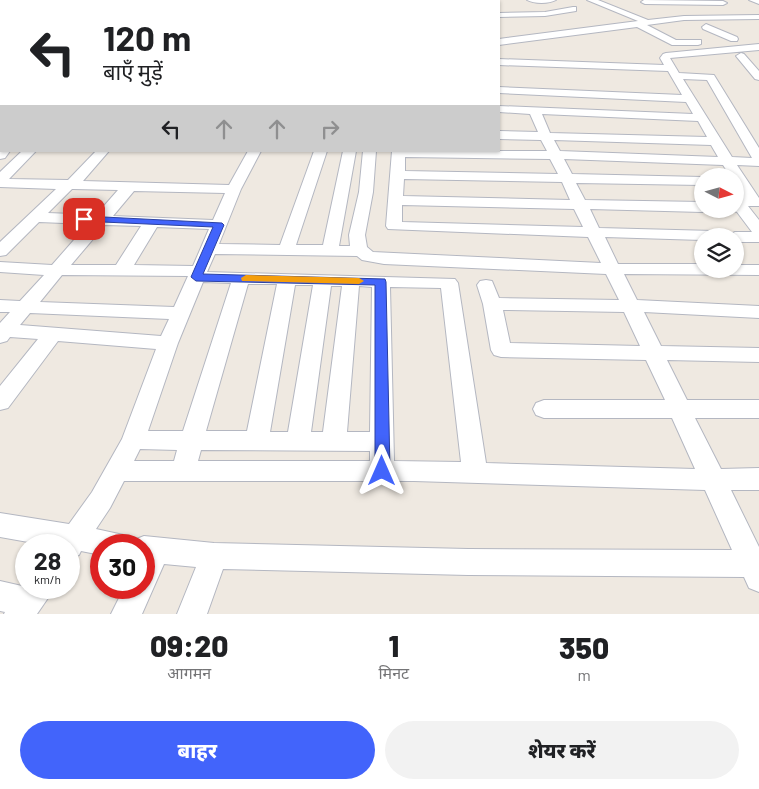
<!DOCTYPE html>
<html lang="hi">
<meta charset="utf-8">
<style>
:root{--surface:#fff;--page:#f2f2f2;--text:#202124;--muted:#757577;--accent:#4264fb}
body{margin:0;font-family:Barlow,"Noto Sans Devanagari",sans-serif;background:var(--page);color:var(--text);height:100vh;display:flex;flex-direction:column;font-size:19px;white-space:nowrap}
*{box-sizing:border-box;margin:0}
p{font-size:16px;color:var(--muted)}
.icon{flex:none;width:28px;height:28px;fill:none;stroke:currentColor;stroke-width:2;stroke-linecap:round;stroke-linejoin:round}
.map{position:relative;height:614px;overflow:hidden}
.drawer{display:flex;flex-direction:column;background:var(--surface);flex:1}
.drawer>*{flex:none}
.guide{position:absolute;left:0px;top:0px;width:500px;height:152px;box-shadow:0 1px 4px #0004;background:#fff;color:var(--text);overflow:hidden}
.needle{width:32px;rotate:96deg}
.buttons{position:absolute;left:694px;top:168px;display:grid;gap:10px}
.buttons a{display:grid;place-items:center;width:50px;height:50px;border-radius:50%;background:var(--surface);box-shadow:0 1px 4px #0004;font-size:25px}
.speed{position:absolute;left:15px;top:534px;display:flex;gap:10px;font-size:25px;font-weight:700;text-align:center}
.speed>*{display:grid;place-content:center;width:65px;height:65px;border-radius:50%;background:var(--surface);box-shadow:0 1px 4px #0004;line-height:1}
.speed small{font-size:12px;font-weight:400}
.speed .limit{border:8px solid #d22;background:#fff;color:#111}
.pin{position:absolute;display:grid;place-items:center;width:42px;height:42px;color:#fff;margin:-21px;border-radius:10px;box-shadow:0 2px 8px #0006}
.me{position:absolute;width:55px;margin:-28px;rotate:0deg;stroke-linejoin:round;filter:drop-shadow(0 0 4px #0008)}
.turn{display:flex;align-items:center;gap:18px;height:105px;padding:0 20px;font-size:22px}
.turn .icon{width:65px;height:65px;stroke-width:2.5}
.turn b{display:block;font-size:35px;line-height:42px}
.lanes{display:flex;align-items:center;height:48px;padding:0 20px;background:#0003;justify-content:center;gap:25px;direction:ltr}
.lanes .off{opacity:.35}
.eta{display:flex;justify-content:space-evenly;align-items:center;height:85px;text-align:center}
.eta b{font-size:30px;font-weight:800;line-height:35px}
.cta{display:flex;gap:10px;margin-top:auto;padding:10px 20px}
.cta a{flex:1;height:58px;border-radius:30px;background:var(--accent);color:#fff;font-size:20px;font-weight:800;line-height:58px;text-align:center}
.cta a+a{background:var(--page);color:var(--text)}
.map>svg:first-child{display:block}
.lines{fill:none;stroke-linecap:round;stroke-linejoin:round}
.minor-casing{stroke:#b4b7c1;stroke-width:2}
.minor{fill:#fff;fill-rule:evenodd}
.route{fill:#4264fb;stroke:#2b41a3}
.slow{fill:#f59e0b}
</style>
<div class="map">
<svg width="759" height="614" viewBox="0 0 759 614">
<rect width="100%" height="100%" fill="#efe9e1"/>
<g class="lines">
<!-- minor casing -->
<g class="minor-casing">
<path id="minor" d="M87,0H113L114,1H88Z
M203,0H226L227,1H204Z
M362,0H370V1H362Z
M382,0H390V1H382Z
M415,0H423V1H415Z
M476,0H484V1H476Z
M527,0H556C549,4 534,4 527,0Z
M587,0H598L648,20L684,16L759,15V19L684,20L647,25L676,40H701V44L698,45H672L637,27L499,45V39L638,21Z
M644,0L723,1L727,3L723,5L645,4L641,2Z
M749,0H759V4Z
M573,7H576V11L545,16L499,17V13L545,12Z
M706,24L737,37L738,39L737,41H731L703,29L702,27Z
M1,32V38L0,39V33Z
M759,44V50L670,58L679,73L714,75L759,148V166L737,165L759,198V206H748L759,220V242H735V236H727L735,232H752L737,212L729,209H735V198H743L735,185V176H730L723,165L564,159L572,174L702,177V185L576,183L585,200L702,202V209H708L702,212L590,209L599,228L714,231L720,233L722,236H702V240L605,237L618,264H702V269H735V265H759V275L624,274L637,300L759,306V318L644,312L661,346L759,348V362L667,360L687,400H759V418H695L721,469L759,468V490H731L759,547V592L749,588L744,577L468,575L223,569L207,614H177L196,567L164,564L142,614H111L124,588H144V545H132L134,540L144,536L214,543L468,549L732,550L705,490L414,481H124L110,508L96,529L128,536L132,545H101V555L81,551L79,555L69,559V545H45L0,537V513L69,524L92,492L122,439L156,349L58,341L8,408L0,410V386L38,339L10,337L7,341L0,343V323L10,312H0V300L20,301L44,275L0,272V262L52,265L88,224L39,222L6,255L0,256V242L56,189L0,187V172L22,151H36L9,179L68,180L96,151H109L83,181L229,185L248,151H261L241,189L219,244L280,245L314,151H327L296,245H323L343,151H356L339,246H350L349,235L359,192L363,151H376L373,192L365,235L367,247L373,252L601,263L588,237L388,229L386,226L392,151H547L541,140L499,139V131L538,132L530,114L499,112V106L693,114L686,102L499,93V87L682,95L668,71L499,65V59L664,65L660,58L663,54L666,53ZM683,79L707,80L752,158L732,157ZM542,114L698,121L707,137L550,133ZM554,140L711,145L718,157L560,151ZM405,157L550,159L558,174L405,171ZM404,179L562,182L570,200L403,196ZM72,189H73L118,190L96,215L48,213ZM134,191L225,193L213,220L113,216ZM402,205L574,209L583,227L402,222ZM105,225L141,226L116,265H71ZM157,227L209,229L193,266L134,265ZM215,254L357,256L362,260L384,264L606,274L619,300L499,298L492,281L486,280L480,281L477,285L483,304L491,350L494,355L501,357L646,360L665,400H544L536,403L533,409L536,415L544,418H672L695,469L486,463L458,283L455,279L207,272ZM62,275L188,276L174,307L40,302ZM203,282L231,283L183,431H148L178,343ZM248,284H277L247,431H206ZM295,285H313L288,432H270ZM331,286H342L323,432H311ZM359,286L372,287L370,432H347ZM390,287L441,288L461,462L394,461ZM503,310L624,312L640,346L510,343ZM30,313L169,319L161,336L20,325ZM140,449L177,450L174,461H134ZM201,450L370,451V461H198Z
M741,53L744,54L759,71V80L755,79L736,56Z
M0,82H1V88H0Z
M1,112V120L0,121V113Z
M1,128V136L0,137V129Z
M0,148L1,151H10L5,158L0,159Z
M26,580V588H52L48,598L37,614H4L5,612L0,611V581L22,586Z"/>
</g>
<!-- minor -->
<use href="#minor" class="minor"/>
</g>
<!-- route -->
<path class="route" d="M84,216L222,223L224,225L203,274L385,279L386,282L390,471L387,475L382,477L377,475L375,471V285L196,281L191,277L213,227L81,221V217Z"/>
<!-- slow -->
<path class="slow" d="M246,275L359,278L364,281L359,284L242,281L241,278Z"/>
</svg>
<div class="buttons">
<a><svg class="needle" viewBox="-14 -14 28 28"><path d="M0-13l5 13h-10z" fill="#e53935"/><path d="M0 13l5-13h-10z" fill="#757577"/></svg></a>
<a><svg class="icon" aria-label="layers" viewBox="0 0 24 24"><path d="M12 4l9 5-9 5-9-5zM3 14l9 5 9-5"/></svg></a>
</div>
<div class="speed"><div>28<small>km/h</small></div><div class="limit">30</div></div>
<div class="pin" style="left:84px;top:219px;background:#d93025"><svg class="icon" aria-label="arrive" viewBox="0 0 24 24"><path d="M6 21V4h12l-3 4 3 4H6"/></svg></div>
<svg class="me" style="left:382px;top:471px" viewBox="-20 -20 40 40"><path d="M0-17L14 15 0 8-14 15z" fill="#4264fb" stroke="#fff" stroke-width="4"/></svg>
<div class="guide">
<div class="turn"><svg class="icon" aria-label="left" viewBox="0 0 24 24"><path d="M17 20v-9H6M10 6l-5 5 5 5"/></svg><div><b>120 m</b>बाएँ मुड़ें</div></div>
<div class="lanes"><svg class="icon" aria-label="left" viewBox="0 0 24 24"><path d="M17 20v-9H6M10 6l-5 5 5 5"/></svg><svg class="icon off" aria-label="ahead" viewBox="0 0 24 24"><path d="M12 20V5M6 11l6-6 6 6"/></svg><svg class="icon off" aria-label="ahead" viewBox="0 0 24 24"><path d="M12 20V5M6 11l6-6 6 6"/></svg><svg class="icon off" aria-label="right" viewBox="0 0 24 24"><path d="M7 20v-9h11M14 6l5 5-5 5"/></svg></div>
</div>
</div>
<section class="drawer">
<div class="eta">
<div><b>09:20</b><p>आगमन</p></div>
<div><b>1</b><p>मिनट</p></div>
<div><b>350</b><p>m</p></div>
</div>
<div class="cta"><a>बाहर</a><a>शेयर करें</a></div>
</section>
